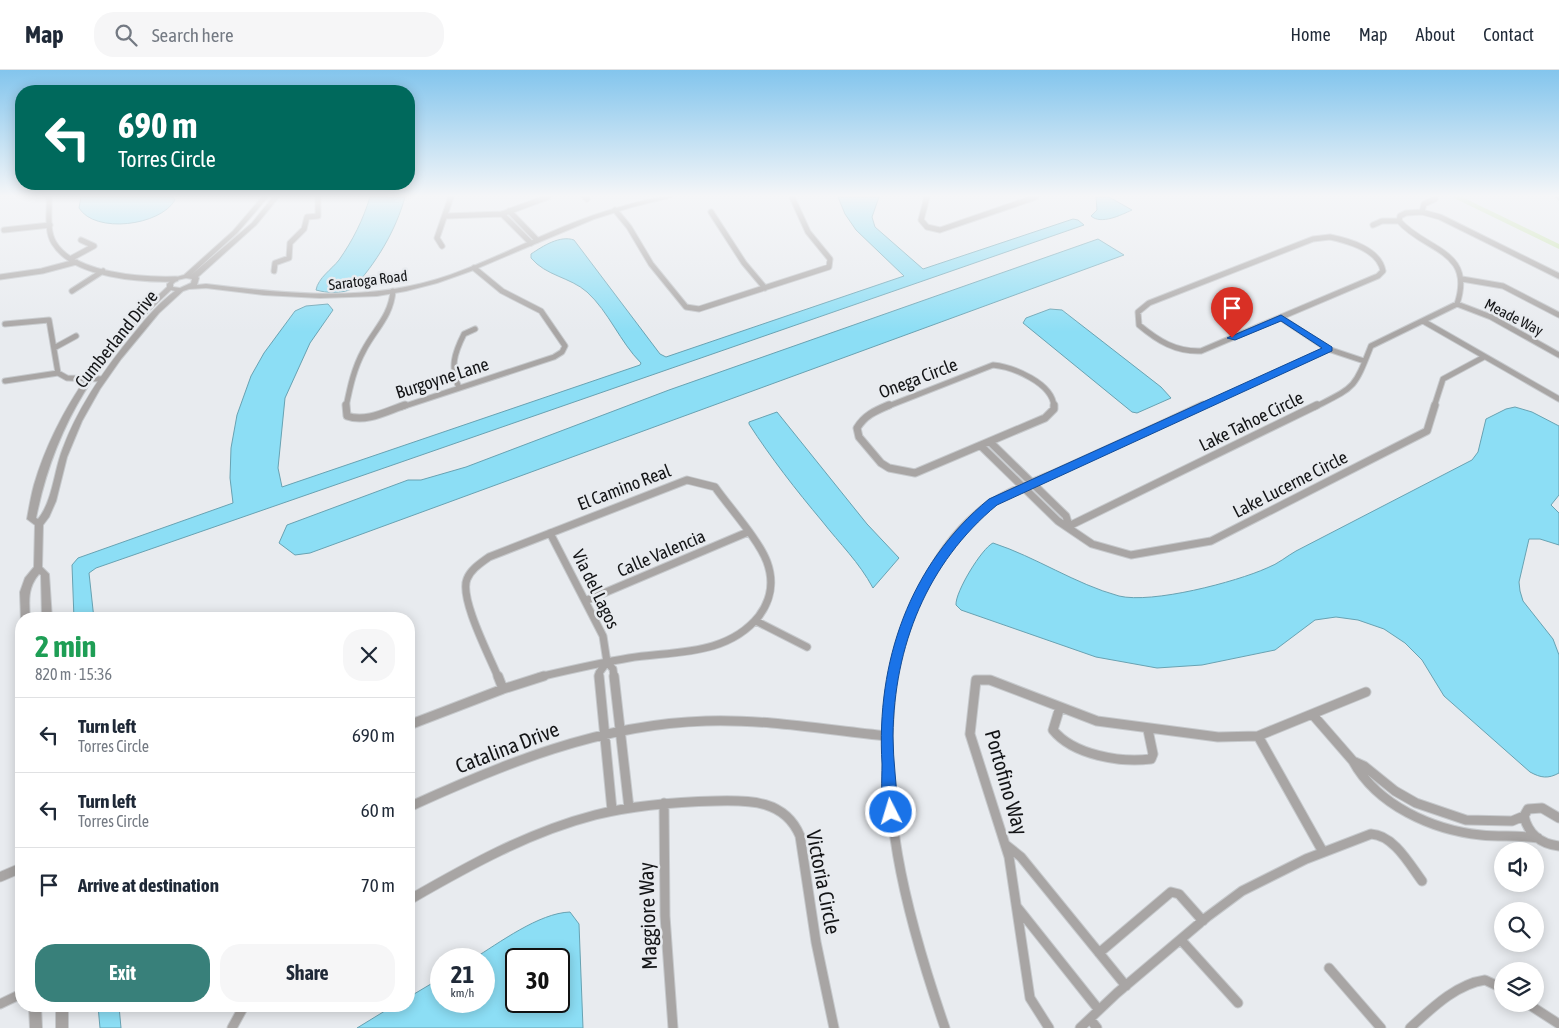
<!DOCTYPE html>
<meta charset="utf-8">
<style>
:root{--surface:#fff;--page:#f6f6f7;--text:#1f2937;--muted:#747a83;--line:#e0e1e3;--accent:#38807a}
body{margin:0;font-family:"Asap Condensed",sans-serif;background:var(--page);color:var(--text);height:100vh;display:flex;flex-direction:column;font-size:19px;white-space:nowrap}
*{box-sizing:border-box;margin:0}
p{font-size:16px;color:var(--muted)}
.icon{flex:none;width:28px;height:28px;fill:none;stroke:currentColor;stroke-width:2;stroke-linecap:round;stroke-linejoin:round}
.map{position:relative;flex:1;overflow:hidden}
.drawer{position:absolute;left:15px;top:542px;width:400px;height:400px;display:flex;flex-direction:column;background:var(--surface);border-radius:20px;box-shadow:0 2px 12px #0003}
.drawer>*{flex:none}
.top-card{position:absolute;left:15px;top:15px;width:400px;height:105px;border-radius:20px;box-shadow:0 2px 12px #0003;background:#00695c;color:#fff;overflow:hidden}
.tools{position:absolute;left:1494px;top:772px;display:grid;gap:10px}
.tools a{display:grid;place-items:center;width:50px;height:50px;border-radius:50%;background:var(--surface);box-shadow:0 2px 12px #0003;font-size:25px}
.speed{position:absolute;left:430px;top:878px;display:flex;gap:10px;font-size:25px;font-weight:700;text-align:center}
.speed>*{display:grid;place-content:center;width:65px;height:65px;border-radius:50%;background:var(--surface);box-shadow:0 2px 12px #0003;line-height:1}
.speed small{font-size:12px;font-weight:400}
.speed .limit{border:2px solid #111;border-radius:8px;background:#fff;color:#111}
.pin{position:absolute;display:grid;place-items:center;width:42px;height:42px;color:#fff;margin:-51px -21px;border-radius:50% 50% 50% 0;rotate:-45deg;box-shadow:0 0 5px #0007}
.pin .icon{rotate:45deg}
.me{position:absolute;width:55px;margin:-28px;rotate:355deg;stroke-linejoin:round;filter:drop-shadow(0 0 4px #0008)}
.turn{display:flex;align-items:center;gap:18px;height:105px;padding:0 20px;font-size:22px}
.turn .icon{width:65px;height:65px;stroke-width:2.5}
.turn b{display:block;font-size:35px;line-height:42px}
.round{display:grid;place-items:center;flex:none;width:52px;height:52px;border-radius:20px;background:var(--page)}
.head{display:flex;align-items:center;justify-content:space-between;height:85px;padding:0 20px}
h1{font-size:30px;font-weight:700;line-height:38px;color:#1e9e55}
.button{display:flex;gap:10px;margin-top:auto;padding:10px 20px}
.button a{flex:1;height:58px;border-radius:20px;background:var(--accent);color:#fff;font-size:20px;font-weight:700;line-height:58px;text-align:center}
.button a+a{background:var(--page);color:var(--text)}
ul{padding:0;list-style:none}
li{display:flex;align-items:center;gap:15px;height:75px;padding:0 20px;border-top:1px solid var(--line)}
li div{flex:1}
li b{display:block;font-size:19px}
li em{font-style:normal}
header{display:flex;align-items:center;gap:30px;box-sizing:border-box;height:70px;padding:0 25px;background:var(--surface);border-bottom:1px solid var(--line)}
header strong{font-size:24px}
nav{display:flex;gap:28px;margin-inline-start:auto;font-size:18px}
.search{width:350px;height:45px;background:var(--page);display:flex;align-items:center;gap:12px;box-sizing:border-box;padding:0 18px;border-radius:20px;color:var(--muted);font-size:19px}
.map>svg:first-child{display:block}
.green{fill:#c9e4ab}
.water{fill:#8cdef5;stroke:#68a2b2;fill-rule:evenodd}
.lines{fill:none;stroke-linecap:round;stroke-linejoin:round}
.minor-far2-casing{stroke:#c6c9cc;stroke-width:7}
.minor-far1-casing{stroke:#c6c9cc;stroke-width:9}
.minor-casing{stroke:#c6c9cc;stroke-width:11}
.tertiary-casing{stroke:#c6c9cc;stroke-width:2}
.minor-far2{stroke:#a8a5a4;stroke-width:5}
.minor-far1{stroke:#a8a5a4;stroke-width:7}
.minor{stroke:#a8a5a4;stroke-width:9}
.tertiary{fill:#a8a5a4;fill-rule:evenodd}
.route{fill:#1a73e8;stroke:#114b97}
.labels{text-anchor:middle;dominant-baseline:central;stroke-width:5;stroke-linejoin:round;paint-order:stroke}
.far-street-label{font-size:15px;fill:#141517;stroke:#e8ebef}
.street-label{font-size:18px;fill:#141517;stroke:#e8ebef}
.near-street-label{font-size:21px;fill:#141517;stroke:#e8ebef}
</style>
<header>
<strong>Map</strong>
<div class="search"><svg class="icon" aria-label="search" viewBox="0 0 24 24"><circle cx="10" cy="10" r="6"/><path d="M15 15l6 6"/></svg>Search here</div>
<nav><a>Home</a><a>Map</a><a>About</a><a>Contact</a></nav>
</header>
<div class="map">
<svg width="1559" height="958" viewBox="0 0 1559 958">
<rect width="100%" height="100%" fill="#e8ebef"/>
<!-- green -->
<path class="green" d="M1452,127H1462L1559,174V179Z"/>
<!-- water -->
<path class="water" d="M81,127H173L175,130C160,156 95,164 79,138Z
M370,127H405C396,160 376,194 352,219C340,224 327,223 316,220C318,208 332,199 339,190C353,170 363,150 370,127Z
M838,127H879L872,147L875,157L923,199L1073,149L1078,150L1084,155L96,498L89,503L94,549H74L72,495L78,488L233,433L230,408L231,378L237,345L251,306L264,283L295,241L306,236L328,234L333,240L310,273L285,328L278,398L282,417L640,295L641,293C620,272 609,242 587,222C570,207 546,206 531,188V184C543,176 560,165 574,170L660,284L666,287L904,206L856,160L845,144Z
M1096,127H1109L1132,140C1121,145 1101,155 1091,146L1097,140Z
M1098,169L1124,185L310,483L295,485L279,473L287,455L408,410H421L466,397L669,320Z
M1050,239L1062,240L1161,317L1171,328L1137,343L1132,342L1023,253L1026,248Z
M1515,337L1532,342L1559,356V425L1551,435L1559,443V475L1540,469H1529L1519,512L1520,521L1523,531L1553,569L1559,585V703C1548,709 1541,708 1530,702L1444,626L1422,590L1405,573L1384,559L1358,550L1336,547L1315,550L1275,580L1202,595L1157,598L1096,587L961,540L956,535C955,522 982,478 993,473C1036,487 1075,514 1119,526C1152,534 1236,512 1267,498C1278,494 1287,486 1296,481L1472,390L1478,382L1486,349L1506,339Z
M777,342L867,454L899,488L873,518C859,492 840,474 822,451C796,420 771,388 749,354V352Z
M570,842L579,854L583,958H357L393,936H409V927L441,908V931H484V889H473C499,873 539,843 570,842ZM516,889H559V931H516Z
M98,936H119L121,958H100Z"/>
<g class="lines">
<!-- minor-far2 casing -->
<g class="minor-far2-casing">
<path id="minor-far2" d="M49,127C50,141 46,160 54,173C74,206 142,210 176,209
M585,127L587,129
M927,127L921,150L927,157L940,160L1036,127
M615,140L629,157L651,194L686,237L699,239L829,197L830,189L808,162L792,127
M509,141L537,170
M711,142L744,193L765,218
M1422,142L1440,147L1559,206
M502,144L531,173
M446,146L502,144L548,127
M1373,155L1382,151H1399L1400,146L1406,143L1422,142L1424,134L1435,129
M4,160L50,155
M1330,167C1349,171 1379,179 1383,201L1378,206L1201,281C1176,282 1158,271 1139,255L1138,242L1149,233L1313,169Z
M442,176L437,168L451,127
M70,189L94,176L81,170
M274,201L275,193L289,188L290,173L304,159L307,147L318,146V127
M0,207L42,201L76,192
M1462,209L1503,216L1559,245
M72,221L103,201
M1457,234L1491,247L1559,285
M1281,248L1328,279L1364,291
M1423,251L1559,329
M5,254L49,250L58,303L67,308L102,309
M54,278L76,266
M5,311L58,303
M459,318C450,297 454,284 464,264L475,259
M346,337C350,317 354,298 364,280C375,259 391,246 393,221
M402,337L554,287L562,282L565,276L541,241L502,221L474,198
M886,337L993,295C1013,297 1053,313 1054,337
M1200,337L1328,279
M1315,337C1356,316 1354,319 1371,276L1457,234C1475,180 1425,181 1399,151
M1434,337L1443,309L1484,287"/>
</g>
<!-- minor-far1 casing -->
<g class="minor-far1-casing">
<path id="minor-far1" d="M346,335L347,346C366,353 387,341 405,335
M889,335C875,341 865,345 857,358L859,367L881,393L889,398L915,403L1045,348L1054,339V335
M990,372L1066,446L1069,456
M981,376L1058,451L1092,474L1131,485L1211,471L1427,361L1435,335
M1069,456L1317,335
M550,463L603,566L607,592L613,599L614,607
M585,531L748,462
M354,547V549
M756,551L807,577
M498,607C490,587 459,528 467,509C471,499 481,493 489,487L687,410L715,417C729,437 759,470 767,492C774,511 771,530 759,546C727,586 674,581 629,588C599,593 569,600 539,607
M599,607V603L607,592
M893,607C907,549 929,485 977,444C999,424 1030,414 1057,402C1106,380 1155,358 1203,335"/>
</g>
<!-- minor casing -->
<g class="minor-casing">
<path id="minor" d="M498,606L503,619
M599,606L612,740
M614,606L629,738
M893,606C876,730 905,842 945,958
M503,619L544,606
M1060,637L1053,660C1073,685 1121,693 1151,689L1153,684L1148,660
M1313,645L1353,691L1364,696L1395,721L1416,733L1466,750L1512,751L1524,746
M409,655L503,619
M1258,666L1323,782
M1353,691C1377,735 1432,760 1481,765C1500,767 1519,765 1538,768
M664,733L665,846L673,958
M409,737C503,694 600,654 706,651C766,649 827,660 887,666
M1559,748L1542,738L1528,739L1524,746C1528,764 1541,774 1559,776
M1006,775L1021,787L1126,916
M0,807L21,798
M409,830C468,796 529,762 595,745C635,735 675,732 716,731C750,730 785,730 800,766L816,872L834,958
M1017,837L1099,940
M1181,870L1238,933
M1099,883L1171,822L1179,824L1203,851
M1329,898L1381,958
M0,934L21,924
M1528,934L1559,954
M1090,949L1097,958
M232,958L244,936
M1049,958L1030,928L1009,787L970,664L976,610H990L1097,651L1218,667L1258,666L1366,622
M1080,958L1117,923L1207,847L1242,821L1306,789L1371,764C1394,765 1410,795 1422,811
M1410,958C1431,939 1456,914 1485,910L1502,918"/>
</g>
<!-- tertiary casing -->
<g class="tertiary-casing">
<path id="tertiary" d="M262,127H268L237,163L191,205L252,153L273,127H279L256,155L198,207L199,208L197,215L206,214C288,224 371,233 450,205C508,184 561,153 620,137C637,132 654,127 672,127L632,137L594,149L471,201L437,213L406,221L377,226L320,228L264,225L206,218L189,219L183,221L159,243L121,289L100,319L82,351L67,387L56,431L49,447L43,455L42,497L49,504L52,549H42L41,505L39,504C27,518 29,532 30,549H21V551L20,522L25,508L34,497L35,455L27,449C29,438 31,426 34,415C57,337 107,272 167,217V214L173,208L184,205L233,161ZM186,208L192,209L191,213L180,218L173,217V214L177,210ZM171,220L175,221C160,232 147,247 135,262C106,297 79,335 63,378C54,400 53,431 38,449L36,448C55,353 100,285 171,220Z
M1555,127H1559V130Z
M29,936H41L42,958H30Z
M56,936H68V958H56Z"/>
</g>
<!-- minor-far2 -->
<use href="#minor-far2" class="minor-far2"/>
<!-- minor-far1 -->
<use href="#minor-far1" class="minor-far1"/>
<!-- minor -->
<use href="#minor" class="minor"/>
<!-- tertiary -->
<use href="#tertiary" class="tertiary"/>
</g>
<!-- sky -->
<linearGradient id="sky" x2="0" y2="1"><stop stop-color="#83c5ed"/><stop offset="0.48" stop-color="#f5f6f8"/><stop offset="1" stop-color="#f5f6f8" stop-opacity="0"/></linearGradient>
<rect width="1559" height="262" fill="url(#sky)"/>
<!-- route -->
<path class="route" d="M1281,245L1332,277V281L997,435C927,493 894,576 893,666C893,691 897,717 898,742L896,747L891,749L886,747C880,732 882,710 882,694C876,592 909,495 989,429L1322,278L1281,251L1235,270L1227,268Z"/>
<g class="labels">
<!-- far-street labels -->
<g class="far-street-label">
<text transform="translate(368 210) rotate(-7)">Saratoga Road</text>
<text transform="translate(1514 247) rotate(27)">Meade Way</text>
</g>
<!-- street labels -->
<g class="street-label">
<text transform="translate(116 269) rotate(-51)">Cumberland Drive</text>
<text transform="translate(442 308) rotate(-18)">Burgoyne Lane</text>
<text transform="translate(918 308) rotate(-21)">Onega Circle</text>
<text transform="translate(1251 351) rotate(-26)">Lake Tahoe Circle</text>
<text transform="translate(1290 414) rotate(-27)">Lake Lucerne Circle</text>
<text transform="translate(624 417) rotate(-21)">El Camino Real</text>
<text transform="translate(661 483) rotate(-23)">Calle Valencia</text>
<text transform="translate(596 519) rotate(64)">Via del Lagos</text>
</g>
<!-- near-street labels -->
<g class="near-street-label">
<text transform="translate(507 677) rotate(-21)">Catalina Drive</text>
<text transform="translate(1007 712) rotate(74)">Portofino Way</text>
<text transform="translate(824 812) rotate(79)">Victoria Circle</text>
<text transform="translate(647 846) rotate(-92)">Maggiore Way</text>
</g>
</g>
</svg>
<div class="tools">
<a><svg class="icon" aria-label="sound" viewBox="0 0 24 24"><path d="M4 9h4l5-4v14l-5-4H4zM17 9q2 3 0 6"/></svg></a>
<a><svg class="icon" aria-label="search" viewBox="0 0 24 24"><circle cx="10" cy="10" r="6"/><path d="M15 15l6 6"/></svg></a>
<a><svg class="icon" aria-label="layers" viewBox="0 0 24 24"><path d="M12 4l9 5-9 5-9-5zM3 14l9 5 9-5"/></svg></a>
</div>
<div class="speed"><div>21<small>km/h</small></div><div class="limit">30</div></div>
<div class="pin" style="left:1232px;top:268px;background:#d93025"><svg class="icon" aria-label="arrive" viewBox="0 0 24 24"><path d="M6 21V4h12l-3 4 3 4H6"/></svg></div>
<svg class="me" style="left:891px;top:742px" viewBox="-20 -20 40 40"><circle r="17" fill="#1a73e8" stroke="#fff" stroke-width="3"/><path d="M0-11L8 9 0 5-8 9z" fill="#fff"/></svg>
<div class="top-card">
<div class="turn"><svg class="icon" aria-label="left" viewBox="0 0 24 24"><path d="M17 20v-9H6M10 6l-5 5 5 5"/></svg><div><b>690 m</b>Torres Circle</div></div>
</div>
<section class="drawer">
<div class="head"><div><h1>2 min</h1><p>820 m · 15:36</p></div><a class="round"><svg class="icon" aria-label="close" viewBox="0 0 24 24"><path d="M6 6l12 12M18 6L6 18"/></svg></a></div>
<ul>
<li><svg class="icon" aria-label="left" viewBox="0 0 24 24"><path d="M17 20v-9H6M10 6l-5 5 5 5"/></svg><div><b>Turn left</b><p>Torres Circle</p></div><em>690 m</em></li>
<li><svg class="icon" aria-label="left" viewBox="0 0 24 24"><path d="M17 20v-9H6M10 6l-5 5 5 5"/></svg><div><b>Turn left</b><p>Torres Circle</p></div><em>60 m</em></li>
<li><svg class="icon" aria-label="arrive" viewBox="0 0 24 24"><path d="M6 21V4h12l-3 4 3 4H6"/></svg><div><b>Arrive at destination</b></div><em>70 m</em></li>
</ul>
<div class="button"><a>Exit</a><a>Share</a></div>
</section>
</div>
